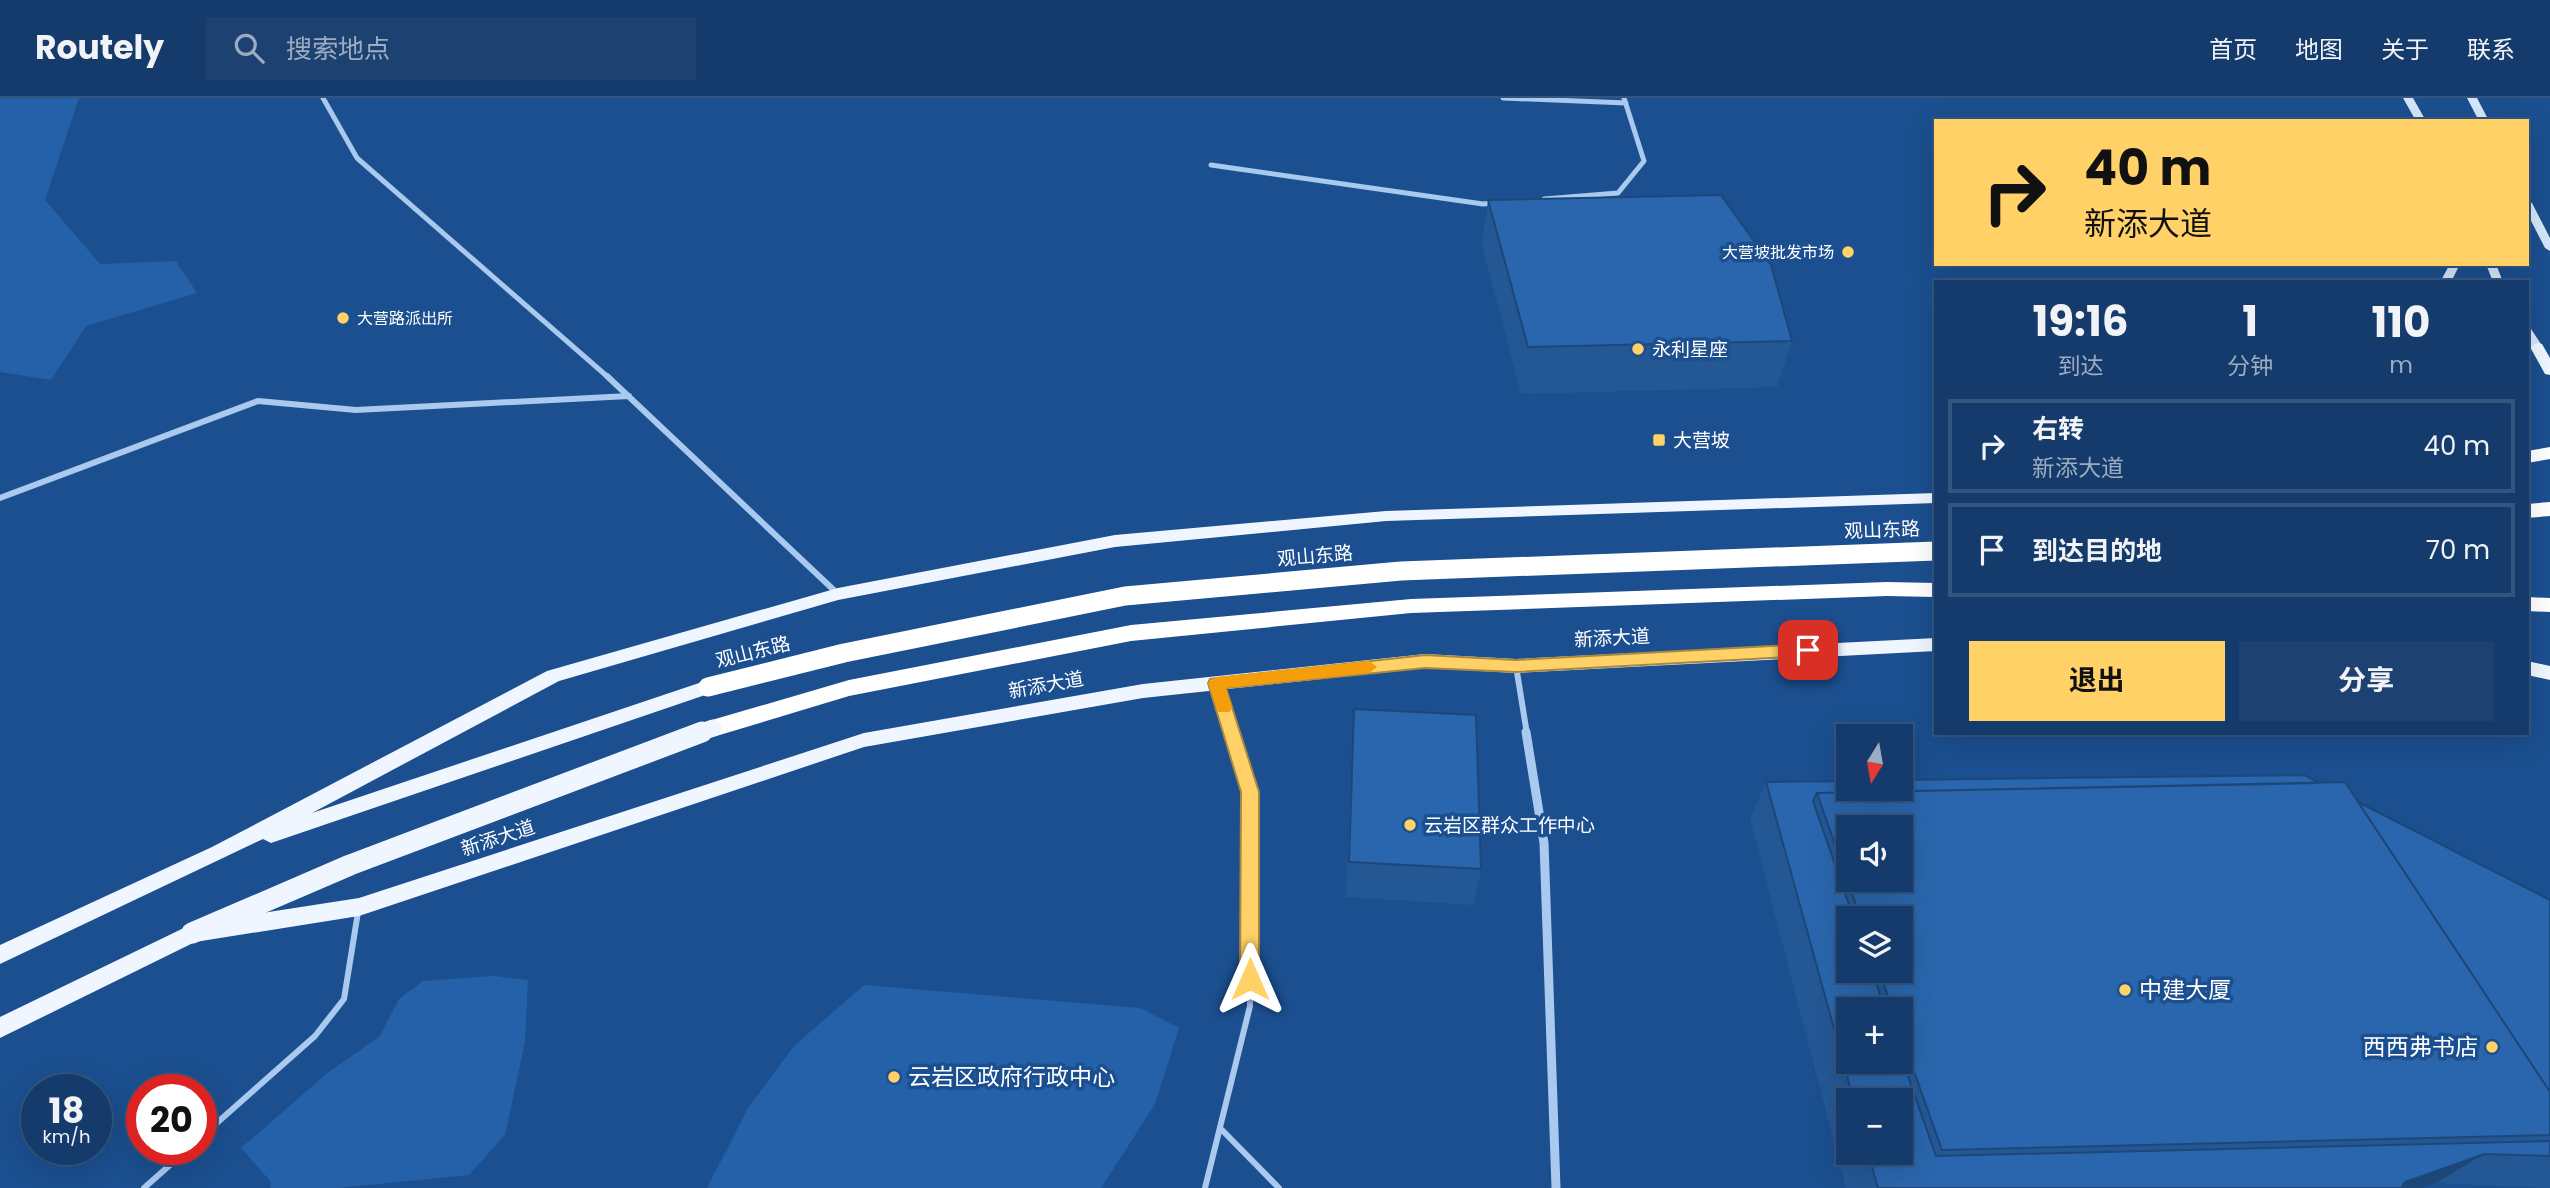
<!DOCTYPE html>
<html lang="zh">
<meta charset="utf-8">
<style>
:root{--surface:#143b6b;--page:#1d4271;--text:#f1f3f6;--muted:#9dadc1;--line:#33557e;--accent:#ffd166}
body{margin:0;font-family:Poppins,"Noto Sans SC",sans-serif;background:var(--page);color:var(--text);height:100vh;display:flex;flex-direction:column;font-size:26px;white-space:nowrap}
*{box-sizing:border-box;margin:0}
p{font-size:23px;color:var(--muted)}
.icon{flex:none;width:38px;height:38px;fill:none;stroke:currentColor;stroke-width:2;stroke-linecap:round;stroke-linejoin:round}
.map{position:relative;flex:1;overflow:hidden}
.side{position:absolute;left:1934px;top:182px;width:595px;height:455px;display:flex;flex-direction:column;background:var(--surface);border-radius:0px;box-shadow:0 7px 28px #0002,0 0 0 2px var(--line)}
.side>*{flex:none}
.top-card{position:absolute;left:1934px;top:21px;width:595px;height:147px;border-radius:0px;box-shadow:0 7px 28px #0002,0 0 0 2px var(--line);background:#ffd166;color:#111;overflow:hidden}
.needle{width:46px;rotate:191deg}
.buttons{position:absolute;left:1836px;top:626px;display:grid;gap:14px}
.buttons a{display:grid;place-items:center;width:77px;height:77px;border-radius:0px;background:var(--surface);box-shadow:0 7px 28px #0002,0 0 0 2px var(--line);font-size:35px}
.speed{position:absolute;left:21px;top:976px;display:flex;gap:14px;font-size:35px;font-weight:700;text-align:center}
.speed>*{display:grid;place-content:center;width:91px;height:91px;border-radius:50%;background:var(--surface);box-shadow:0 7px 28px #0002,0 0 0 2px var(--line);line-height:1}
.speed small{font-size:18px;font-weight:400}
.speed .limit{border:10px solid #d22;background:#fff;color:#111}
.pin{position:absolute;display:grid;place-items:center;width:60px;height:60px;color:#fff;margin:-30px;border-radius:14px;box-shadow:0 4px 10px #0006}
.me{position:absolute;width:77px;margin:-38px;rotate:0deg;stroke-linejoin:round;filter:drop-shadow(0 0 5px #0008)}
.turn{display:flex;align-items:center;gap:24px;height:147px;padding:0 35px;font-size:32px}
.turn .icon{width:91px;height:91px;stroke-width:2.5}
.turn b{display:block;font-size:49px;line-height:60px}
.eta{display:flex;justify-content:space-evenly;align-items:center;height:119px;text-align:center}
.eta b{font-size:42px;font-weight:700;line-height:49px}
.cta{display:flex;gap:14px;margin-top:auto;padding:14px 35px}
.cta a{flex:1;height:80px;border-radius:0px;background:var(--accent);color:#111;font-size:28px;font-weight:700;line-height:80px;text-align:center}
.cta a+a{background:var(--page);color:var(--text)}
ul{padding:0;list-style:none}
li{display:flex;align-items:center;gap:21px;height:94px;margin:0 14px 10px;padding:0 21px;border:4px solid var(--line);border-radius:0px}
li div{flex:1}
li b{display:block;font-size:26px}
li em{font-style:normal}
header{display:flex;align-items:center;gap:42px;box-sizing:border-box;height:98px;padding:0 35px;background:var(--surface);border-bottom:2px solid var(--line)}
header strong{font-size:33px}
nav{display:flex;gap:38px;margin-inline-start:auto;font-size:24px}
.search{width:490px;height:63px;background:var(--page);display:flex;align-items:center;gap:18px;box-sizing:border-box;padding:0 24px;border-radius:0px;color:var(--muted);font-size:26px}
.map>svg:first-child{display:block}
.green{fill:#2461a8}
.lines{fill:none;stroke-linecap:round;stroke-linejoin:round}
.lane-far1{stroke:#a9c9ee;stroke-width:5}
.lane{stroke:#a9c9ee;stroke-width:6}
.street-far2{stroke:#a9c9ee;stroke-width:5}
.street-far1{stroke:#a9c9ee;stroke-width:6}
.street{stroke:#a9c9ee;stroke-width:9}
.secondary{fill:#d6e6fa;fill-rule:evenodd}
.primary{fill:#f0f6ff;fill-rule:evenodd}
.highway{fill:#fff;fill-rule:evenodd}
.primary-bridge-far1{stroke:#f0f6ff;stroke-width:17}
.primary-bridge{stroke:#f0f6ff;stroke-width:21}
.highway-bridge{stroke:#fff;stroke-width:19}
.wall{fill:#245895;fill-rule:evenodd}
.shaded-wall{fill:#1d4779}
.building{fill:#2a66ad;stroke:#1d4779;stroke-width:2;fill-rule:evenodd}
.route{fill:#ffd166;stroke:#a68842;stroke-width:2}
.slow{fill:#f59e0b}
.poi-dot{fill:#ffd166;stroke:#1b4f8f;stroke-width:2.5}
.labels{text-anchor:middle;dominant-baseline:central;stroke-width:7;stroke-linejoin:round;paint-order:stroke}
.far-poi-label{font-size:16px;fill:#fff;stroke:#1b4f8f;text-anchor:end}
.poi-label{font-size:19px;fill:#fff;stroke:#1b4f8f;text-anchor:start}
.street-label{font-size:19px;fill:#fff;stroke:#1b4f8f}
.near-poi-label{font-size:23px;fill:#fff;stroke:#1b4f8f;text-anchor:start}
</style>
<header>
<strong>Routely</strong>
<div class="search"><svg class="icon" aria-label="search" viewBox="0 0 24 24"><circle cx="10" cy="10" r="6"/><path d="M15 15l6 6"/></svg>搜索地点</div>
<nav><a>首页</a><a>地图</a><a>关于</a><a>联系</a></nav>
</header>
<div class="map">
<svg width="2550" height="1090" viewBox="0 0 2550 1090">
<rect width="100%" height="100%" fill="#1b4f8f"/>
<!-- green -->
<path class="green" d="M0,0H79L45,102L100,166L176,163L197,195L86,228L51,282L0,274Z
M494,878L528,882L525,944L505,1037L469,1077L338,1090H270L271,1084L241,1050L330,973L380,938L399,901L423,883Z
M864,887L1140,910L1179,930L1155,1006L1101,1090H707L748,1010L794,948Z"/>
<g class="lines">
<!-- lane-far1 -->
<path class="lane-far1" d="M1217,588L1232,636"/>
<!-- lane -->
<path class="lane" d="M1220,1030L1279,1090
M201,1039L315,938L344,901L358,814
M144,1090L187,1052
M1205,1090L1250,908V694L1231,634"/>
<!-- street-far2 -->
<path class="street-far2" d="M323,0L357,60L609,280
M1503,0L1626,5
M1211,67L1483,106L1494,105
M1544,101L1618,95L1644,63L1624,0"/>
<!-- street-far1 -->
<path class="street-far1" d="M607,278L838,496
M0,400L258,303L356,312L629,298
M1516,568L1527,636"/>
<!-- street -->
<path class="street" d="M1526,634L1544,745L1556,1090"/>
<!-- secondary -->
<path class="secondary" d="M2403,0H2413L2426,23H2416Z
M2467,0H2477L2489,23H2479Z
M2527,102L2532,105L2550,140V153L2545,150L2527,115Z
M2450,166H2460L2451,184H2440Z
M2486,166H2496L2503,184H2493Z
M2527,230L2531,231L2543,249L2541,251L2537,252C2527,250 2527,238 2527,230Z"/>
<!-- primary -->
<path class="primary" d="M2537,245L2542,246L2550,260V277L2545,276L2530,249Z
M1936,395V405L1386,423L1115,449L838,502L559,583L312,715L708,582L714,584L717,589L714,594L271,745L263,741L0,866V847L212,749L547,573L838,490L1115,437L1386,413Z
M1936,540V553L1516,575L1425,570L1143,600L864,649L359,818L195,844L0,940V919L192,826L359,800L864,635L1143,586L1425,556L1516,561Z
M2527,563L2550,568V582L2527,577Z"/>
<!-- highway -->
<path class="highway" d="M2550,349V361L2527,365V353Z
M2550,404V418L2527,420V406Z
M1887,484L1936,485V499L1887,498L1411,515L1131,543L849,598L713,639L705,636L702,630L705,624L849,582L1131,527L1411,501Z
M2527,499L2550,500V514L2527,513Z"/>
<!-- primary-bridge-far1 -->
<path class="primary-bridge-far1" d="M697,636L713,630"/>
<!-- primary-bridge -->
<path class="primary-bridge" d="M192,835L350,767L702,634"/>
<!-- highway-bridge -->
<path class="highway-bridge" d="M708,589L844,555L1125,498L1401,473L1936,453"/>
</g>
<!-- wall -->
<path class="wall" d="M1488,102L1792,243L1777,289L1521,296L1482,147Z
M1354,611L1481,771L1474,807L1346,799L1352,648Z
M1766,684L2358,704L2550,802V1090L2436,1085L2423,1090H1846L1750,721ZM1848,821H1900V873H1848ZM1848,912H1900V964ZM1848,1003H1900V1055H1848Z"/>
<!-- shaded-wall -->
<path class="shaded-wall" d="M2484,1056L2436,1085L2423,1090H2396L2405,1084Z"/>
<!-- building -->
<path class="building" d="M1721,97L1771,167L1792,243L1528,249L1488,102Z
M1354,611L1476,617L1481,771L1349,764Z
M2304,677L2320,685L1817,695L1813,703L1854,821H1848V873H1872L1885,912H1848V964H1900V956L1936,1058L2550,1043V1058L2484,1056L2405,1084L2401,1090H1878L1868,1055H1900V1003H1854L1766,684L1848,683V691H1900V682Z
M2345,684L2550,994V1037L1942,1052L1900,934V912H1893L1879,873H1900V821H1861L1817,695ZM1848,730H1900V782H1848Z
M2358,704L2550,802V994Z"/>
<!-- route -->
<path class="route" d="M1808,546L1816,552L1808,558L1516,574L1425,570L1226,590L1259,694V881L1257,887L1250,890L1243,887L1240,881L1241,694L1208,585L1210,581L1425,557L1516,562Z"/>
<!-- slow -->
<path class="slow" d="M1369,563L1377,569L1369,575L1226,590L1232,609L1230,614H1218L1208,585L1216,579Z"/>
<!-- markers -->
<g class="poi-dot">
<circle cx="1848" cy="154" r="7"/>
<circle cx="343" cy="220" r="7"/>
<circle cx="1638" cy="251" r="7"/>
<rect x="1652" y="335" width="14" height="14" rx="3.5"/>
<circle cx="1410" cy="727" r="7"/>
<circle cx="2125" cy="892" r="7"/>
<circle cx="2492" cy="949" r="7"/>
<circle cx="894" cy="979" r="7"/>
</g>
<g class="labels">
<!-- far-poi labels -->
<g class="far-poi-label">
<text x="1834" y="154">大营坡批发市场</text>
<text x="357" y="220" text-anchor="start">大营路派出所</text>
</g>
<!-- poi labels -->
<g class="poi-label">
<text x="1652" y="251">永利星座</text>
<text x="1673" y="342">大营坡</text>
<text x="1424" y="727">云岩区群众工作中心</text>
</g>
<!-- street labels -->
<g class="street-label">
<text transform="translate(1882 432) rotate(-2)">观山东路</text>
<text transform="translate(1315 458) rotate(-5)">观山东路</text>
<text transform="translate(1612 540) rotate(-3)">新添大道</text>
<text transform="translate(753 554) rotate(-14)">观山东路</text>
<text transform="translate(1046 587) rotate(-10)">新添大道</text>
<text transform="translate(498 740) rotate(-18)">新添大道</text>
</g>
<!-- near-poi labels -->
<g class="near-poi-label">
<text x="2139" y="892">中建大厦</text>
<text x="2478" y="949" text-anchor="end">西西弗书店</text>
<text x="908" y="979">云岩区政府行政中心</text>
</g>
</g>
</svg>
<div class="buttons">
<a><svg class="needle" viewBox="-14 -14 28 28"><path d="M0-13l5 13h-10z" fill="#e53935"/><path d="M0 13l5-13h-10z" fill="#9dadc1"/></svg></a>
<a><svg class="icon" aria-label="sound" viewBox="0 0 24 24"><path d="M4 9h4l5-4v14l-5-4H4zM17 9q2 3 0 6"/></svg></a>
<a><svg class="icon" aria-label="layers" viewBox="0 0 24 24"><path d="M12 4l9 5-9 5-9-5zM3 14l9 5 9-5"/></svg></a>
<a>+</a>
<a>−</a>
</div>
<div class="speed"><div>18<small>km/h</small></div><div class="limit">20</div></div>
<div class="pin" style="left:1808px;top:552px;background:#d93025"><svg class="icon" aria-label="arrive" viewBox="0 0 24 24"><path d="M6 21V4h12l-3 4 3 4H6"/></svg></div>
<svg class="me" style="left:1250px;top:881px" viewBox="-20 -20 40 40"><path d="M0-17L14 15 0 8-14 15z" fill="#ffd166" stroke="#fff" stroke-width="4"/></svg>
<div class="top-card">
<div class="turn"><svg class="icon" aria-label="right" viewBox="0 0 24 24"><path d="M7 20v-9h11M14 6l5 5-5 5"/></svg><div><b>40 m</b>新添大道</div></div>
</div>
<section class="side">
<div class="eta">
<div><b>19:16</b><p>到达</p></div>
<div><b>1</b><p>分钟</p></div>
<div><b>110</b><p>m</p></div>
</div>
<ul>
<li><svg class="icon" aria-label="right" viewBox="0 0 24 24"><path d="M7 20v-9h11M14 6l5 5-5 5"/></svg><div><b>右转</b><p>新添大道</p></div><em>40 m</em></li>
<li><svg class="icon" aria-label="arrive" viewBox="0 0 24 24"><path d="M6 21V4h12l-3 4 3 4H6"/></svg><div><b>到达目的地</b></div><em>70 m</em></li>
</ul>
<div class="cta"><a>退出</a><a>分享</a></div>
</section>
</div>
